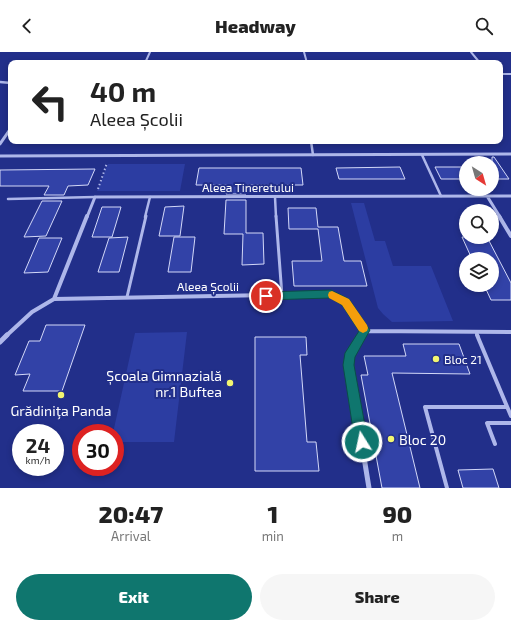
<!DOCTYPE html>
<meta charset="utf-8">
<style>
:root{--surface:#fff;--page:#f6f6f6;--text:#222;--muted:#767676;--accent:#0f766e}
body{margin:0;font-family:"Exo 2",sans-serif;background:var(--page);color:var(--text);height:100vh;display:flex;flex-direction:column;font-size:15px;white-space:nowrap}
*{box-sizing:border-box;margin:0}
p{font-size:13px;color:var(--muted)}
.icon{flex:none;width:22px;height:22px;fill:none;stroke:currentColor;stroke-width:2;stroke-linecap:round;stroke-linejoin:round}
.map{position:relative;height:436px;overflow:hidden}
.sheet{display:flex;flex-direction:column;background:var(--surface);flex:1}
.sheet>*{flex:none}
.banner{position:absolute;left:8px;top:8px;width:495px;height:84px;border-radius:8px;box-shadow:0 2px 6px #0003;background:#fff;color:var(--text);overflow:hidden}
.needle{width:26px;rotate:143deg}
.buttons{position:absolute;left:459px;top:104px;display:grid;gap:8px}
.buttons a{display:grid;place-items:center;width:40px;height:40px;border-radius:50%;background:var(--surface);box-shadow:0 2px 6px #0003;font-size:20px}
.speed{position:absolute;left:12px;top:372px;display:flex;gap:8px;font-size:20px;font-weight:700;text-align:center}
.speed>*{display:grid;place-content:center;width:52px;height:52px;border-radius:50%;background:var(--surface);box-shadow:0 2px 6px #0003;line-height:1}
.speed small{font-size:10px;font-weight:400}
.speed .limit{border:6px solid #d22;background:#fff;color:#111}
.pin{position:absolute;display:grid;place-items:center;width:34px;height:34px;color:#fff;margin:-17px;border:2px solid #fff;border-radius:50%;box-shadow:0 1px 4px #0007}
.me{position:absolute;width:44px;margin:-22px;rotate:350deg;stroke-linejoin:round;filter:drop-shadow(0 0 3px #0008)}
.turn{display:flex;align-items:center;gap:14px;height:84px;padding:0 16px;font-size:18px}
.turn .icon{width:52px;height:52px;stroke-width:2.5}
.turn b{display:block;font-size:28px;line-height:34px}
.eta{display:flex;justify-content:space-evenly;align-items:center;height:68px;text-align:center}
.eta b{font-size:24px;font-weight:800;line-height:28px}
.cta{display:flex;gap:8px;margin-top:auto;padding:8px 16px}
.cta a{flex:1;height:46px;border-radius:24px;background:var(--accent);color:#fff;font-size:16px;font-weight:800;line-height:46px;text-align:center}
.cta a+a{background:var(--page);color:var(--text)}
header{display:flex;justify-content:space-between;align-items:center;height:52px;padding:0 16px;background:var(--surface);font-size:18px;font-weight:800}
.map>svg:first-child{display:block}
.green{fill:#2c3da2}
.building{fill:#3242a7;stroke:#d3d8f8}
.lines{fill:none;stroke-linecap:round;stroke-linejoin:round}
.path{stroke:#aeb7ea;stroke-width:2;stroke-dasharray:1.5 2.5;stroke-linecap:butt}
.service-far3{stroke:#aeb7ea;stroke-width:2}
.service-far2{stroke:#aeb7ea;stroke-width:2.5}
.service-far1{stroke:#aeb7ea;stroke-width:3}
.service{stroke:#aeb7ea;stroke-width:4}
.minor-far3{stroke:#aeb7ea;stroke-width:2.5}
.minor-far2{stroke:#aeb7ea;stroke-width:3}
.minor-far1{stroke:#aeb7ea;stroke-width:4}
.minor{stroke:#aeb7ea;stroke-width:5}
.route{fill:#0f766e;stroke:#0a4d48}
.slow{fill:#f59e0b}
.poi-dot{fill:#f3f671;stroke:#222f8a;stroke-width:1.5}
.labels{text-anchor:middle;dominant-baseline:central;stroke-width:4;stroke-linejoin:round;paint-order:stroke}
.street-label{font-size:12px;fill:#fff;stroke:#222f8a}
.poi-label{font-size:12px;fill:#fff;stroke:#222f8a;text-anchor:start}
.near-poi-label{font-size:14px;fill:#fff;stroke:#222f8a;text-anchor:end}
</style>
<header><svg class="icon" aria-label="back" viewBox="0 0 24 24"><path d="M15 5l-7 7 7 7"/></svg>Headway<svg class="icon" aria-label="search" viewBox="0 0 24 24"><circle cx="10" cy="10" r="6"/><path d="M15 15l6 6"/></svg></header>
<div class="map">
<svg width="511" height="436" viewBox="0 0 511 436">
<rect width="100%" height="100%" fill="#222f8a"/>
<!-- green -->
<path class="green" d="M108,112H185L180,139H97Z
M351,151H364L375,189H385L393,214H431L453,269L392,270L383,262L378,256Z
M187,280L174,390H115V381H113L135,281Z"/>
<!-- building -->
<path class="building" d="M492,105H494L509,127H492Z
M400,115L405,127H339L336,116Z
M435,115H466V127H441Z
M199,116H301L303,133H246V142H226L227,133H196Z
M95,117L88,133L68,134L64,143H44L49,134H0V118Z
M226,148H246V181H263L264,212L242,213L243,182H224Z
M42,149H62L46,184L24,185Z
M184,154L180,184H159L165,155Z
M102,155H121L112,185H92Z
M288,156H316L318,175H338L344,209H361L367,234H294L292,209H322L318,177H289Z
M128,185L119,220H98L109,186Z
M174,185H195L191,220H168Z
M462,185H487L511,231V248H491L484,233H492V207H472Z
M39,186H62L48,220L24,221Z
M46,273H85L62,339H23L30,322L15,323L29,289H40Z
M255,285H306L307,303H300L307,390H316L319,419H255Z
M403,292H459L470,322L392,321L420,436H382L361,323H368L364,304H406Z
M493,417L499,436H463L458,418Z"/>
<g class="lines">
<!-- path -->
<path class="path" d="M98,137L107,111"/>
<!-- service-far3 -->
<path class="service-far3" d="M304,0L307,11
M471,0L480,11
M145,11L150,0
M500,22H511"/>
<!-- service-far2 -->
<path class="service-far2" d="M311,89L313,103
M422,103L441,144
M275,145L276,165
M8,147L95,145
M145,165L150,145"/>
<!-- service-far1 -->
<path class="service-far1" d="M276,164L282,244
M127,245L146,164
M476,280L478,284"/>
<!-- service -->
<path class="service" d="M477,283L511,364
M495,392L487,371H511
M447,436L425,355H507"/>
<!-- minor-far3 -->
<path class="minor-far3" d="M0,30L11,31"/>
<!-- minor-far2 -->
<path class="minor-far2" d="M0,92L11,76
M0,104L511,102
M487,144L500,165
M87,165L95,145L511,144"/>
<!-- minor-far1 -->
<path class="minor-far1" d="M499,164L511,184
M54,247L87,164
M364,279L511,280
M6,284L32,260L54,247L331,242L346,250L364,279
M361,284L364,279"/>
<!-- minor -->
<path class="minor" d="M361,283L349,304V313L369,436
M0,290L7,283"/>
</g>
<!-- route -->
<path class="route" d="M331,238L349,247L370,278L355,305L354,313L368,390L366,394L362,396L357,394L355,390L343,313L345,301L359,279L342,253L330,246L266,248L263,247L261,244L263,241L266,240Z"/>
<!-- slow -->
<path class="slow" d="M332,239L349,247L367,273L368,276L367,279L363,281L359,279L342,253L329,246L328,243L329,240Z"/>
<!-- markers -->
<g class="poi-dot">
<circle cx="436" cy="307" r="4"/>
<circle cx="230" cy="331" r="4"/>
<circle cx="61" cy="343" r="4"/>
<circle cx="391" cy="387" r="4"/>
</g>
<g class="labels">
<!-- street labels -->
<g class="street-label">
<text x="248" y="135">Aleea Tineretului</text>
<text x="208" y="234">Aleea Școlii</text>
</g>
<!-- poi labels -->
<g class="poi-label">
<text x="444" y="307">Bloc 21</text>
</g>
<!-- near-poi labels -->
<g class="near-poi-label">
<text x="222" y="323">Școala Gimnazială<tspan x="222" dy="16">nr.1 Buftea</tspan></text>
<text x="61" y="358" text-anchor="middle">Grădiniţa Panda</text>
<text x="399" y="387" text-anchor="start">Bloc 20</text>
</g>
</g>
</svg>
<div class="buttons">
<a><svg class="needle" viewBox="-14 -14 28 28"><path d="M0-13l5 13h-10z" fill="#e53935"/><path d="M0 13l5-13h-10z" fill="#767676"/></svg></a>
<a><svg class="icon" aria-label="search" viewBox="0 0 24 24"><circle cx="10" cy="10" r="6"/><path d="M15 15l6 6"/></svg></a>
<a><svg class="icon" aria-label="layers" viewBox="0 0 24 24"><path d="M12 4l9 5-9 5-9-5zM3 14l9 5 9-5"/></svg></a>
</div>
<div class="speed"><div>24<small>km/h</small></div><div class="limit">30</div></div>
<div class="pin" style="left:266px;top:244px;background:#d93025"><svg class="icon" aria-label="arrive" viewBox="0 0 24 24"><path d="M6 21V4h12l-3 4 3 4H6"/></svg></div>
<svg class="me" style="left:362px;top:390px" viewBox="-20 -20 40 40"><circle r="17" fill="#0f766e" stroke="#fff" stroke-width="3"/><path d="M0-11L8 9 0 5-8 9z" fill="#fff"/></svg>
<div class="banner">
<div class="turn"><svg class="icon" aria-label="left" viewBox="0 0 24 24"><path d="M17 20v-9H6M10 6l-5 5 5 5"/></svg><div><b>40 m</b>Aleea Școlii</div></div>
</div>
</div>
<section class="sheet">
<div class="eta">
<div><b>20:47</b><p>Arrival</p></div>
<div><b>1</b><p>min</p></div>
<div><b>90</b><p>m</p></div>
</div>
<div class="cta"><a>Exit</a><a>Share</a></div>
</section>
